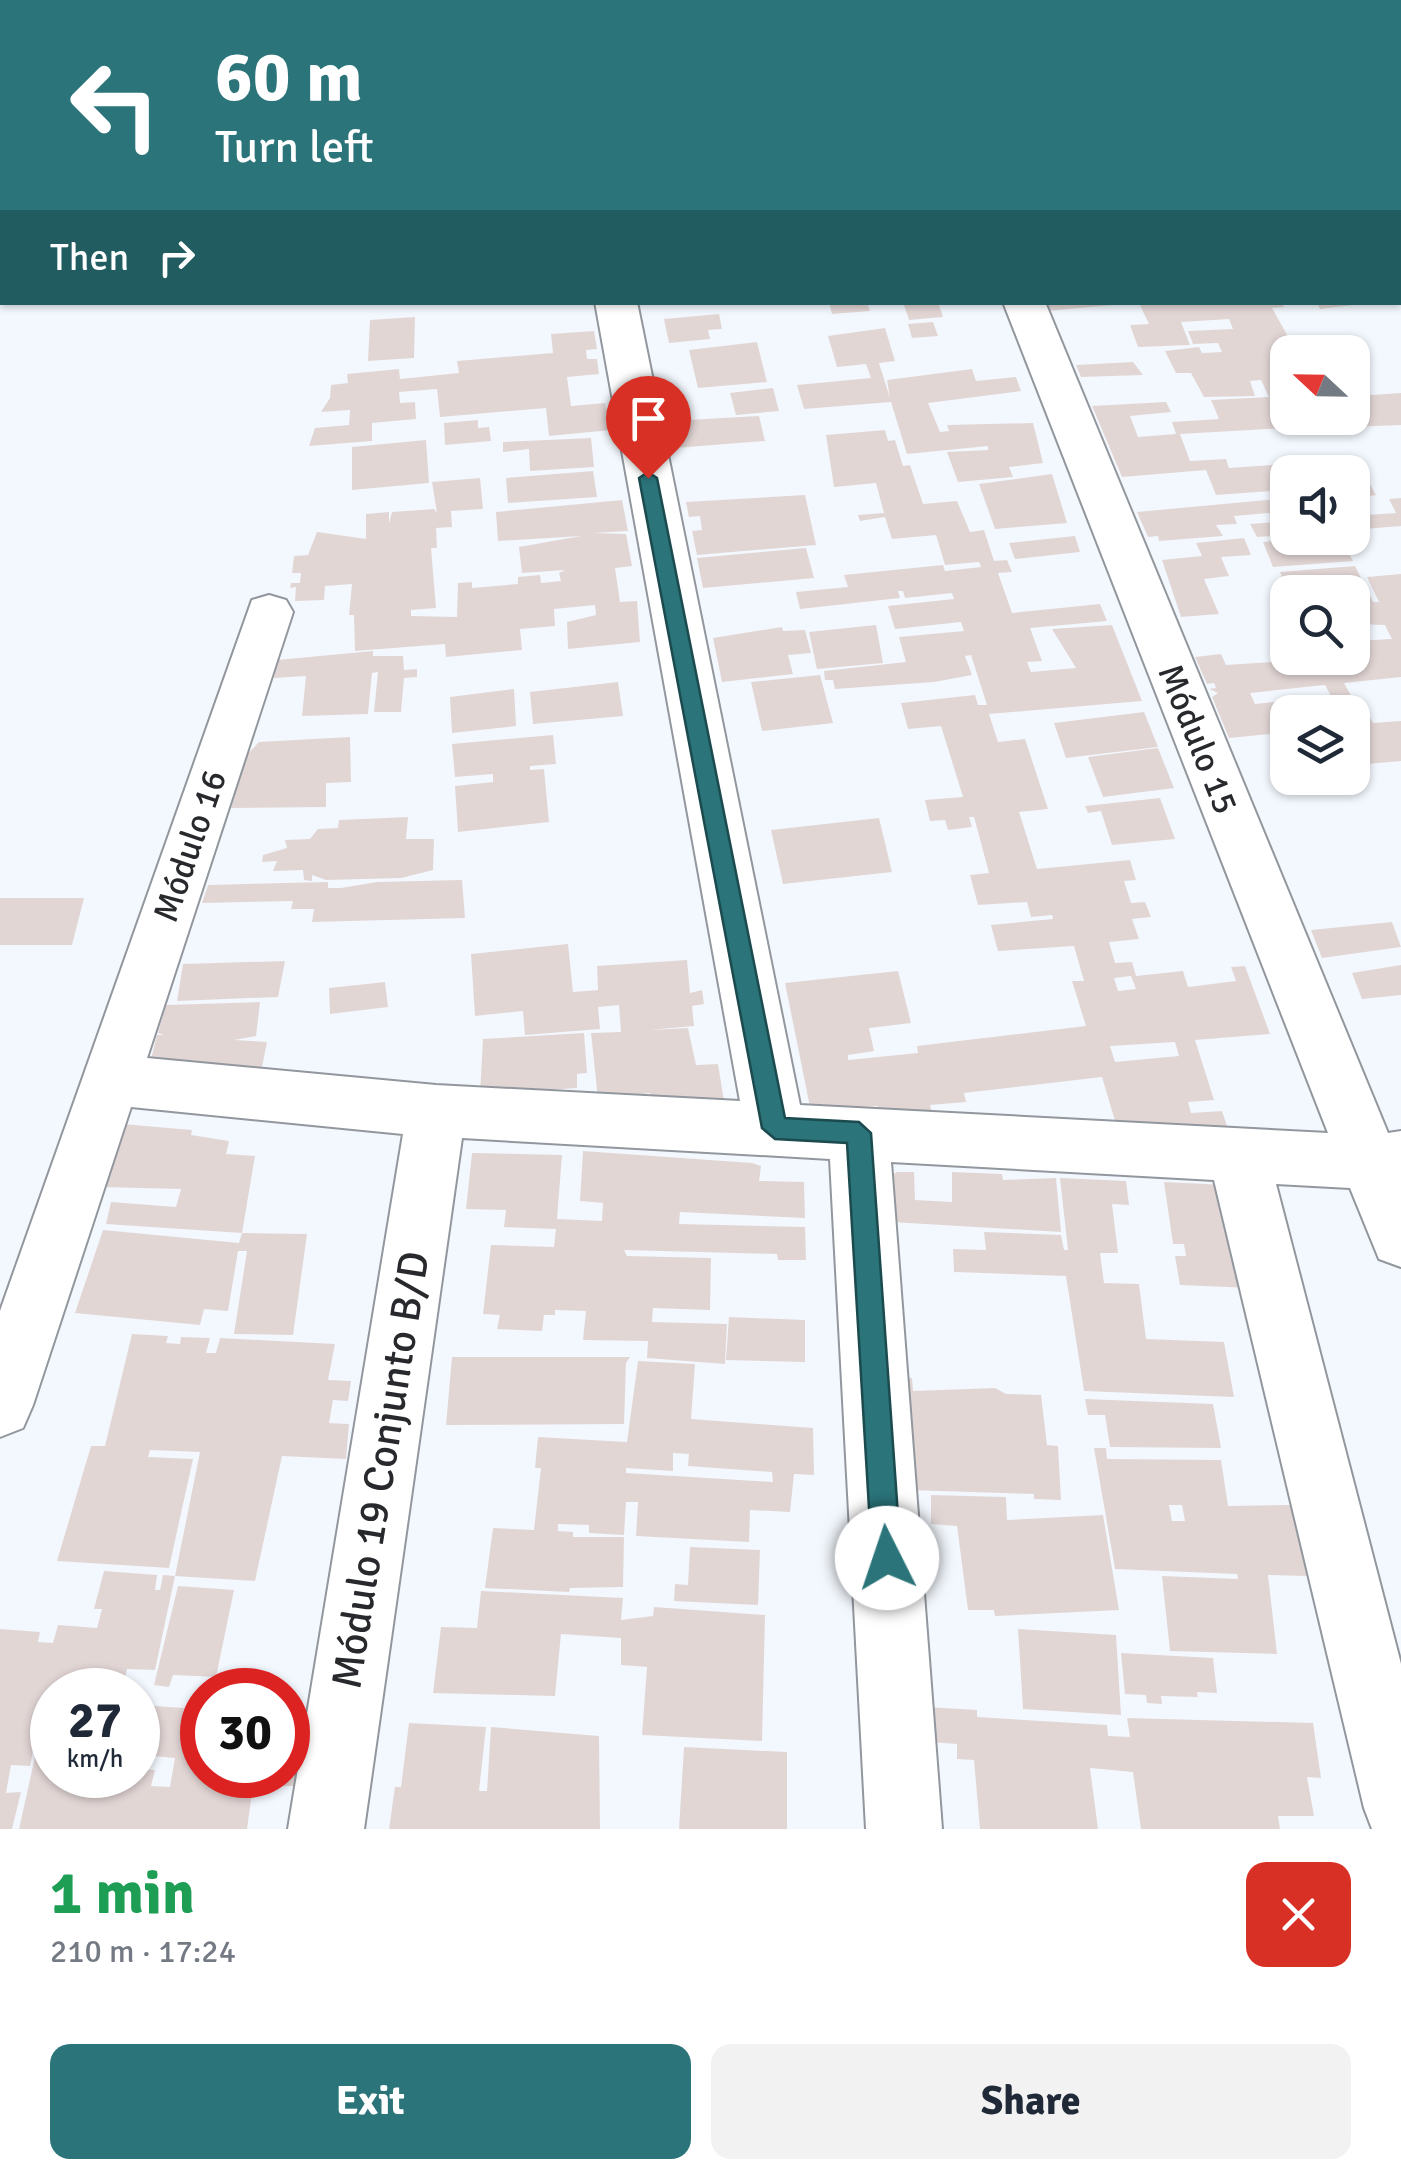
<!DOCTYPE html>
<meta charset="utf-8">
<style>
:root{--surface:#fff;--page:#f2f2f3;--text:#1f2937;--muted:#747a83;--accent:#2a747a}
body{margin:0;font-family:Signika,sans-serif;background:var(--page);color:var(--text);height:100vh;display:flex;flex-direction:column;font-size:38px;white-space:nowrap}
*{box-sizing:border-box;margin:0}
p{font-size:32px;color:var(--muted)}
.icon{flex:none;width:55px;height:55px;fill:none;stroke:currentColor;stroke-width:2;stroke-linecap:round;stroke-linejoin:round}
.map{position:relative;height:1829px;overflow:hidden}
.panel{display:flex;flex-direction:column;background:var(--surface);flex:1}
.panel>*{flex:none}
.guide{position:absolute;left:0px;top:0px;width:1402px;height:305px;box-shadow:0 2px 8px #0004;background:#2a747a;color:#fff;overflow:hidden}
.needle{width:65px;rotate:292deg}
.tools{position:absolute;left:1270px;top:335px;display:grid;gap:20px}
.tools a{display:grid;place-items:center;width:100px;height:100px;border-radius:20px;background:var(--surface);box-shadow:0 2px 8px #0004;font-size:50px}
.speed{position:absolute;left:30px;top:1668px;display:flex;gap:20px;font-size:50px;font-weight:700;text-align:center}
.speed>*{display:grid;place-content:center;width:130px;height:130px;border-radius:50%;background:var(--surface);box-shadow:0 2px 8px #0004;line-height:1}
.speed small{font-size:25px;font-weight:400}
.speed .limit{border:15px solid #d22;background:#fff;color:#111}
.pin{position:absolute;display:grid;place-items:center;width:85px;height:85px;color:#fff;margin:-102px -42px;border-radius:50% 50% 50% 0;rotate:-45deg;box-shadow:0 0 10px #0007}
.pin .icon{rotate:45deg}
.me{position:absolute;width:110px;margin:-55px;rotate:356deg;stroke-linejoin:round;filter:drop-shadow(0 0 8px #0008)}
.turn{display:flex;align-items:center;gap:35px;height:210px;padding:0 50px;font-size:45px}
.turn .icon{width:130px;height:130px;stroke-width:2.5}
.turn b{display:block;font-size:70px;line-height:85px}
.then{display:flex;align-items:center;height:95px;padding:0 50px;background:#0003;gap:20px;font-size:38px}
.round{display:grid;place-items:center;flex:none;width:105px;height:105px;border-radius:20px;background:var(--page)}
.overview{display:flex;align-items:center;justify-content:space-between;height:170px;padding:0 50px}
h1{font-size:60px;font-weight:700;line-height:75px;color:#1e9e55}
.button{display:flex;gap:20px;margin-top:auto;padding:20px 50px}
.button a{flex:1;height:115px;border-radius:20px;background:var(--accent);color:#fff;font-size:40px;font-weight:700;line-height:115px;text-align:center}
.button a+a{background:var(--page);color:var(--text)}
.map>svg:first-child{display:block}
.building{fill:#e2d6d5;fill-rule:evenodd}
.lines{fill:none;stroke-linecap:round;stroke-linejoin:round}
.minor-casing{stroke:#92979e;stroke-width:4}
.minor{fill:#fff;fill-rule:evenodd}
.route{fill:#2a747a;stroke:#1b4b4f;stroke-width:2.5}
.labels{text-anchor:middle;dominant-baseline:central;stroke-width:9;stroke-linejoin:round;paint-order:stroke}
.street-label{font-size:35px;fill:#27292c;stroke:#fff}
.near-street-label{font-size:42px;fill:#27292c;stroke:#fff}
</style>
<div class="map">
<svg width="1401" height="1829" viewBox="0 0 1401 1829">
<rect width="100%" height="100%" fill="#f3f8fe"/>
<!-- building -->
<path class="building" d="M829,302H867L870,311L832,314Z
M903,302H938L943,317L909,320Z
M1044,302H1113V305L1047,311Z
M1281,302L1284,307L1272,308L1290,340L1336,336L1345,352H1288V412L1278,413L1285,428L1180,434L1190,461L1226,459L1229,468L1356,459L1376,495L1352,499V472H1288V490L1216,495L1206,470L1122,477L1092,406L1166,402L1171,412L1130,416L1138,437L1176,434L1172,422L1219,419L1211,400L1269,397L1261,380L1250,381L1255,396L1204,397L1191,373H1176L1165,351L1199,347L1202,353L1222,352L1218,343L1193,344L1188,331L1233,329L1229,319L1181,322L1190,345L1138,347L1130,325L1149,324L1139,303Z
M1377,302L1320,309L1317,303L1322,302Z
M719,314L722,329L708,330L710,339L669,343L664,319Z
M415,317L414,358L368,361L370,320Z
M933,322L938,336L912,338L908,324Z
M885,328L895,361L879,363L890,398L887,380L972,369L976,381L1016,377L1021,391L928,403L940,432L949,431L947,425L1033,423L1043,463L1009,467L1013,477L958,482L947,452L988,450V446L907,454L891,402L804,409L797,385L871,378L866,364L837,367L828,336Z
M594,331L597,349L586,350L587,359H597L599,374L567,377L571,406L605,403L611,430L549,436L546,408L440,417L437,389L399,392L400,403L415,402L416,419L372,423V441L309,446L315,428L349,425L350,410L321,412L330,398L331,385L348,383L347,374L399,369L400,379L459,373L457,361L553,353L551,334Z
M757,342L767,382L698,388L689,350Z
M1133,362L1143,375L1081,377L1076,365Z
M1352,387L1357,396L1401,393V425L1349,427L1345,418H1352Z
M773,388L779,411L736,415L730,393Z
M759,416L765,441L675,448L669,421Z
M478,420V428L489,427L491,441L445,445L444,423Z
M885,430L888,441L895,440L903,466L910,465L923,504L957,501L970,532L984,530L994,561L1007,560L1012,572L998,573L1012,613L1100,604L1107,621L1030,628L1042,661L1027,662L1031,672L1076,668L1052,629L1112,625L1142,701L989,714L998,742L1025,739L1048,809L1019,812L1037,869L1130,860L1136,880L1124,881L1131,903L1145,902L1151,917L1132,919L1139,939L1109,942L1115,963L1132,962L1136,976L1183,971L1188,987L1236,981L1231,967L1245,966L1270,1034L1195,1040L1214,1100L1188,1102L1191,1113L1222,1111L1231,1138L1118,1131L1102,1077L964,1093L966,1102L930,1105L934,1120L879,1116L877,1106L811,1112L785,983L898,971L911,1023L869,1028L874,1051L848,1055V1060L918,1053L917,1046L1086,1026L1072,981H1084L1074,946L998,951L991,925L1053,919L1052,915L1031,917L1027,902L978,905L970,875L989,873L974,817H969L972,827L948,830L945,820L930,821L925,800L963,797L941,726L908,729L901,703L975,695L978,705H987L971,655L965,656L972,675L934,682L835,689L833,680H825L824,671L906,662L899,637L964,631L961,622L895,629L888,606L954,599L952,593L905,598L903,591H898L900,598L800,609L796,592L848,587L844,575L943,565L945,571L981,567L979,562L945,565L936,535L892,539L885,517L860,521L858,515L884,513L876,483L834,487L826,435ZM1131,976L1136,989L1118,991L1114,978ZM1175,1042L1179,1056L1115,1062L1110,1046Z
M591,438L594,467L530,471L529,449L503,452V442Z
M426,440L429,483L352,490V447Z
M593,471L597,497L508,503L506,478Z
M1052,474L1067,523L995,529L979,484Z
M480,478L483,509L451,511L452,527L436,528L437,548H431L436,608L411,610V616L457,617L458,583L472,582V588L518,584V577L540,575L541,583L561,581L559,573L565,570L522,573L519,547L581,536L498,541L496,512L622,500L628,531L593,533L626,534L632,566L615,568L620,602L637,601L640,642L568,649L567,622L596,615L595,605L554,609L555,626L520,629L522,650L446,657L445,644L355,651L354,615H349L352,584L325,586L324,600L295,601L296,587L290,588L291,583H300L301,573H292L294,556L308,555L317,532L366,539V514L389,512V524L392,512L434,509L437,513L432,482Z
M805,495L816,545L697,555L692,531L702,530L700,516L689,517L686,502Z
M1401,498V526L1352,530V516L1396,513L1389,499Z
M1278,499L1288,518V535L1257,537L1250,524L1274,522L1269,513L1234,516L1237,524L1216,525L1223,536L1159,541L1158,536L1148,537L1137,512Z
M1075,536L1080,552L1015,559L1009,543Z
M1244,538L1251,555L1221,557L1229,576L1204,579L1219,614L1181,617L1162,560L1202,556L1196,543Z
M1304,538H1341L1353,561L1273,567L1263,542Z
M806,548L814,578L703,588L697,558Z
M1355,566L1373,602H1379L1367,577L1401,574V677L1344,683L1354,701L1361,700L1373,723L1401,721V761L1356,765L1352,712H1288V732L1229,738L1212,697L1218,693L1209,689L1216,688L1214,683L1207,684L1195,657L1221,654L1226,665L1362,656L1355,641L1392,639L1385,625L1352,624V592H1289L1280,572ZM1325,685L1331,696L1255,704L1250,693Z
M876,625L883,663L817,669L809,632Z
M782,627L783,631L805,630L811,653L788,655L793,674L722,682L713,638Z
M373,651V656H403L404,670L417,669V677L404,678L401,712H374L378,672L372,673L368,714L302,716L306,676L274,678L277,660Z
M820,675L833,723L762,731L751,682Z
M618,682L623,716L533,724L530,692Z
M514,689L516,726L452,733L450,697Z
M1144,712L1158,747L1066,758L1054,723Z
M553,735L556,764L530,766V770L544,769L549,822L458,832L455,786L493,782V774L455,777L452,744Z
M350,737L351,782L326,783V807L231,808L245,757L259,742Z
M1158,748L1174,788L1103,797L1088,757Z
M1160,798L1175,839L1112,845L1101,811L1088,813L1085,806Z
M408,817L406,839H434L433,870L401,878L326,880L312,875V881L304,880L303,870L273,871L277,861L262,862L263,855L287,848L285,840L310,839L318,829L338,828L339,820Z
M879,818L892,872L783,884L771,830Z
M462,880L465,918L312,922L314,909H291L293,901L202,903L208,885L328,882V888H341L377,882Z
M0,898H84L72,945H0Z
M1392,922L1401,947L1322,958L1311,930Z
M568,944L573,992L598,990L597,966L687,960L690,993L702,990L704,1004L692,1006L694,1026L649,1030L688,1028L696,1065L718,1064L724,1101L652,1107L650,1093L598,1099L591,1033L621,1032L619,1005L598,1007L600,1029L525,1035L523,1011L475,1016L471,954Z
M285,961L278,997L177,1001L183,964Z
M1401,965V995L1362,999L1352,973Z
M385,982L388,1007L330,1014L329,988Z
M260,1002L256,1036L234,1040L267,1042L259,1082L150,1063L157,1035H164L158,1033L166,1005Z
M584,1033L587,1073L577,1074V1088L480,1094L483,1039Z
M122,1124L192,1130L191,1135L229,1141L226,1154L255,1156L242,1233L307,1234L293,1335L234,1334L247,1251H238L228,1311L204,1309L200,1325L75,1313L103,1230L239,1243L242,1233L106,1224L111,1202L176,1207L181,1189L102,1187Z
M583,1151L752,1163L761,1166L759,1181L804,1182L805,1218L680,1212L679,1224L805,1227L806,1260H778L777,1254L624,1250L627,1256L711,1258L710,1310L653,1308L652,1322L727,1324L725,1364L647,1358L648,1341L583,1340L586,1311L555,1310V1315H544L542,1331L497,1329L500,1315L483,1314L491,1245L554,1247L556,1229L504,1227L506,1210L466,1209L472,1153L562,1155L557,1219L602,1221L603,1203L580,1201Z
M897,1172H914L915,1200L952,1202V1172L1002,1174L1003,1180L1056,1178L1061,1232L891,1222L888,1177Z
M1060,1178L1126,1181L1129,1205L1112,1204L1118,1253H1100L1104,1283L1139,1284L1146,1339L1224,1342L1234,1397L1084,1391L1066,1276L954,1272L953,1249L986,1250L984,1232L1061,1235L1064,1250H1068Z
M1164,1182L1226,1185L1251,1288L1180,1285L1175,1256H1186L1184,1244H1173Z
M729,1317L805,1320V1362L726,1360Z
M132,1334L168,1336L166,1343L180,1344L181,1337L210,1338L206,1353H216L220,1338L335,1344L328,1380L351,1381L348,1401L333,1400L329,1423L349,1424L346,1459L282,1456L255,1581L175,1576L155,1670L127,1669L123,1690L45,1691L30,1766L11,1765L6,1793L21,1792L12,1829H0V1629L40,1632L38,1642L53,1643L58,1625L97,1628L102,1609H94L104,1571L157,1575L155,1590H160L163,1575L175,1576L200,1452L150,1450L148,1457L193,1459L169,1568L57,1561L91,1446H105Z
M452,1357H630L626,1363L624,1424L446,1425Z
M638,1361L695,1364L691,1419L813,1428L814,1475L794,1474L790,1512L750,1510L749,1542L636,1536L638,1502H626L624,1535L589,1533V1525L558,1524V1531L573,1532V1537H624L623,1587L570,1588L569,1592L485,1588L493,1528L534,1530L541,1468H535L538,1437L627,1442ZM673,1453L689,1454L688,1466L772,1472L773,1482L626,1473V1468L673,1471Z
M898,1378H912L913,1391L995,1388L1006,1394L1041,1395L1047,1445L1058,1446L1061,1500L1034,1499V1494L908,1490Z
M1085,1399L1213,1404L1221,1448L1110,1447L1105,1415H1088Z
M1094,1448H1106L1107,1459L1221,1460L1228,1506L1291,1505L1307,1576L1268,1575L1277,1654L1170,1651L1162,1576L1238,1579L1237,1574L1115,1569ZM1169,1505H1182L1185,1521H1172Z
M931,1495L1006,1497L1007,1520L1103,1515L1119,1610L995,1616L994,1610H968L957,1526L931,1524Z
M690,1547L760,1550L758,1605L674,1601L675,1584L688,1585Z
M178,1586L234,1590L216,1677L173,1675L169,1687L154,1685Z
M481,1591L623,1598L621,1620L653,1616L654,1607L765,1615L762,1741L642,1735L647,1667L621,1665V1638L561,1634L555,1696L433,1693L441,1627L477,1628Z
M1018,1629L1116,1635L1121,1715L1023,1709Z
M1121,1653L1213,1658L1217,1693L1197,1692L1198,1697L1161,1696L1162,1704L1147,1703L1146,1695L1125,1694Z
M138,1705L184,1708L182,1717H202V1775H288V1714L319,1716L306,1786H253L247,1829H19L46,1707L52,1708V1775H138V1769L155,1770L151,1786L170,1787L175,1758L142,1755Z
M927,1707L977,1710V1717L1107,1725L1108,1736L1130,1737L1127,1718L1313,1723L1321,1778L1307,1777L1314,1816H1278L1280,1829H1141L1133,1772L1090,1768L1098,1829H980L974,1760L957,1759V1744L929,1742Z
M409,1723L486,1727L479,1791H487L491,1727L599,1736L600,1829H389L395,1787H401Z
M684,1747L787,1752V1829H679Z"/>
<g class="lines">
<!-- minor casing -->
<g class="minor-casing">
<path id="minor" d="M548,0H582L583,2H549Z
M884,0H918L919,2H885Z
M1222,0H1257L1258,2H1223Z
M1400,143H1401V165H1400Z
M1400,254H1401V279H1400Z
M595,302H637L800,1105L1328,1133L1003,302H1045L1388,1133L1401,1131V1267L1379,1259L1350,1188L1276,1184L1401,1664V1829H1372L1364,1808L1214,1180L891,1162L942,1829H866L830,1159L462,1138L364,1829H288L403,1134L131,1107L33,1405L23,1428L0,1437V1311L252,600L269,595L286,600L293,612L147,1058L436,1085L740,1101Z"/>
</g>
<!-- minor -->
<use href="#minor" class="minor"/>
</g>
<!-- route -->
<path class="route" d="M648,472L657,478L785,1118L859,1122L871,1133L901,1558L897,1568L887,1573L877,1568L872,1558L847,1143L775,1139L762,1128L639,478Z"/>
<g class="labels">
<!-- street labels -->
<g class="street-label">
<text transform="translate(1198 739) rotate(68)">Módulo 15</text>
<text transform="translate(190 846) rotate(-71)">Módulo 16</text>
</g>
<!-- near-street labels -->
<g class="near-street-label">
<text transform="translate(381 1470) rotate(-81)">Módulo 19 Conjunto B/D</text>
</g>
</g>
</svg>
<div class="tools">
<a><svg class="needle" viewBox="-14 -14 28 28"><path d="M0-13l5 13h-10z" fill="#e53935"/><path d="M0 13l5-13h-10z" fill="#747a83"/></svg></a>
<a><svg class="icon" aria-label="sound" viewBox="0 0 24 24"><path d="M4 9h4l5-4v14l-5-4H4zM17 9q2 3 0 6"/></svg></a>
<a><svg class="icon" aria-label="search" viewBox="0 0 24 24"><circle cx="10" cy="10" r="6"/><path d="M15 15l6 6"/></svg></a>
<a><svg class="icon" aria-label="layers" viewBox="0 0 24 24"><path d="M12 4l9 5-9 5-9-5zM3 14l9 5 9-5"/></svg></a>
</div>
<div class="speed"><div>27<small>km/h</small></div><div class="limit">30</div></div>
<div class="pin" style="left:648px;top:478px;background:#d93025"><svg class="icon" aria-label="arrive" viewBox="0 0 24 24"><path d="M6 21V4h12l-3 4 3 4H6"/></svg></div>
<svg class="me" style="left:887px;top:1558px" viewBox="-20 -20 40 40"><circle r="19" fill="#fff"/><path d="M0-13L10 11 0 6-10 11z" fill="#2a747a"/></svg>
<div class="guide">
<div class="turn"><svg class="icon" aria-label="left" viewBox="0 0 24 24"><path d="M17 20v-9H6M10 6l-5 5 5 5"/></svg><div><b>60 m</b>Turn left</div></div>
<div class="then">Then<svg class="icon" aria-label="right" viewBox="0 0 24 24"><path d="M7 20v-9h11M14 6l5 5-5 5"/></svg></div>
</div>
</div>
<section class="panel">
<div class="overview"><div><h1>1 min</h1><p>210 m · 17:24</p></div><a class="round" style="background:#d93025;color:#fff"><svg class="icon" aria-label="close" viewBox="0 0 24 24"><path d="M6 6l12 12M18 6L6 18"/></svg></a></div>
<div class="button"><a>Exit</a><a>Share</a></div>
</section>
